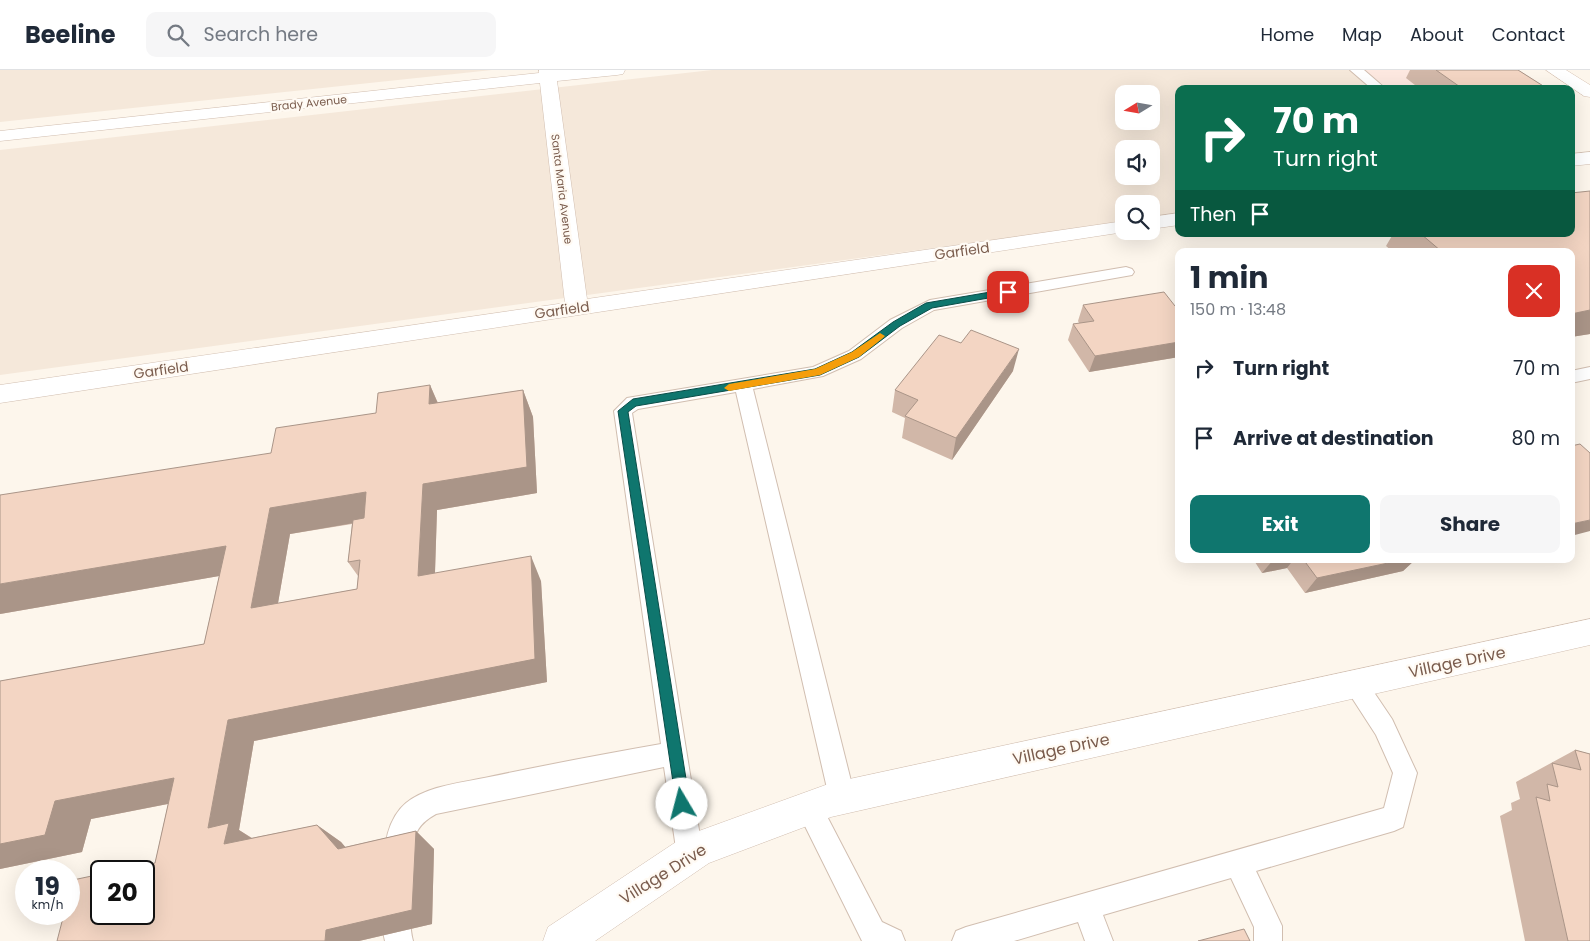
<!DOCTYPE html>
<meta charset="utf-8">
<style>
:root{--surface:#fff;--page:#f6f6f7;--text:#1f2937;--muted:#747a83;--line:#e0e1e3;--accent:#0f766e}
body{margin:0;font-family:Poppins,sans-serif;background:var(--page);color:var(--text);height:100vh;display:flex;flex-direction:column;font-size:19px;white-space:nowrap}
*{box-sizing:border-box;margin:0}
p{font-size:16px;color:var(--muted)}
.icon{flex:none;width:28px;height:28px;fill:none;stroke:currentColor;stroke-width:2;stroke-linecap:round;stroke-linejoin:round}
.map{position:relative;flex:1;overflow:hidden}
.panel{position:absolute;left:1175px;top:178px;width:400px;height:315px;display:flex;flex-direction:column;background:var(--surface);border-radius:10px;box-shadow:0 5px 20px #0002}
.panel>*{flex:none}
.top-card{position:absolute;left:1175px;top:15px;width:400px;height:152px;border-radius:10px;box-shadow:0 5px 20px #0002;background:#0b6e4f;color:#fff;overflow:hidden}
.needle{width:32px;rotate:259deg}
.tools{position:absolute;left:1115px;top:15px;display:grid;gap:10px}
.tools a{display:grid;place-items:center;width:45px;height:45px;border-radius:10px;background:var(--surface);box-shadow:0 5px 20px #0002;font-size:25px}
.speed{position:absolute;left:15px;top:790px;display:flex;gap:10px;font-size:25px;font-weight:700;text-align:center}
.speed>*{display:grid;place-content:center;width:65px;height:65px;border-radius:50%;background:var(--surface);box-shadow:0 5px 20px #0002;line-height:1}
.speed small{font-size:12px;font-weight:400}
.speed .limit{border:2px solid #111;border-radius:8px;background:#fff;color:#111}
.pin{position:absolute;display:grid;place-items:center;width:42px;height:42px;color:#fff;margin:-21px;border-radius:10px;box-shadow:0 2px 8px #0006}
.me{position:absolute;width:55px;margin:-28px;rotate:352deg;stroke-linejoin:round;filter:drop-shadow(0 0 4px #0008)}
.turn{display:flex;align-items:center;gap:18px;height:105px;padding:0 15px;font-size:22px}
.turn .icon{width:65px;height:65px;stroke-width:2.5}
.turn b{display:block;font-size:35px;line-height:42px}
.then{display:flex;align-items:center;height:48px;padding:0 15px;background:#0003;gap:10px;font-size:19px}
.round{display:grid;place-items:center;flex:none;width:52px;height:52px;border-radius:10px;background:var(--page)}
.summary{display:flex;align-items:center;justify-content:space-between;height:85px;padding:0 15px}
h1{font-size:30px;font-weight:700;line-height:38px}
.button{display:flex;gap:10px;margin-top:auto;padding:10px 15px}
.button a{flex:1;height:58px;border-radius:10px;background:var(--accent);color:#fff;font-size:20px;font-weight:700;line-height:58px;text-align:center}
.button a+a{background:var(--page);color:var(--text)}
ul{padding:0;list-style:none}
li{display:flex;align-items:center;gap:15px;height:70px;padding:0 15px}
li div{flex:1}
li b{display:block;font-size:19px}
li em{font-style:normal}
header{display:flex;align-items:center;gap:30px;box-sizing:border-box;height:70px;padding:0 25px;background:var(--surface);border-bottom:1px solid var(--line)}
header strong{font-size:24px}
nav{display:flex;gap:28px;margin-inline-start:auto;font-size:18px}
.search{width:350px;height:45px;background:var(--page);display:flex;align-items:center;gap:12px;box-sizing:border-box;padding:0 18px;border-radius:10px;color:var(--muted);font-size:19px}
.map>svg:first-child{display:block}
.residential{fill:#f5e8da;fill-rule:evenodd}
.commercial{fill:#fde8e0}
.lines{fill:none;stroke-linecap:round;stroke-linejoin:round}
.lane-casing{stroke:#d1beb0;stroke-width:2}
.street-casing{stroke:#d1beb0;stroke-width:1}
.secondary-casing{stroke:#d6c0b0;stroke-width:1}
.lane{fill:#fff;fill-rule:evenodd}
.street{fill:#fff;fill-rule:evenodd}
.secondary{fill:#fff;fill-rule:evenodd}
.wall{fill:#d1b7a8;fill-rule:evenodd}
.shaded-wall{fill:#aa9588}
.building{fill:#f3d5c3;stroke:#aa9588;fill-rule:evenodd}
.route{fill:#0f766e;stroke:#0a4d48}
.slow{fill:#f59e0b}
.labels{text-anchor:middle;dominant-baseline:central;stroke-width:4.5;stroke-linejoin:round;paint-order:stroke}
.far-street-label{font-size:11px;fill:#7a5c4d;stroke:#fffaf3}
.street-label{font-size:14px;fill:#7a5c4d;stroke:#fffaf3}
.near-street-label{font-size:16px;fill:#7a5c4d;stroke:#fffaf3}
</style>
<header>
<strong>Beeline</strong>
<div class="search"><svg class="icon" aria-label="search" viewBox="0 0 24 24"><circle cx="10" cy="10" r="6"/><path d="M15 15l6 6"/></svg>Search here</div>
<nav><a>Home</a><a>Map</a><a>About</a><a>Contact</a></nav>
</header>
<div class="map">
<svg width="1590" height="871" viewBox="0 0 1590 871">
<rect width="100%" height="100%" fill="#fdf6ec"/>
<!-- residential -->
<path class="residential" d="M0,0H492L0,52Z
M712,0H1356L1380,19H1179V145L1151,149V134H1124V152L0,305V80ZM1124,24H1151V51H1124ZM1124,79H1151V106H1124Z"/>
<!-- commercial -->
<path class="commercial" d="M1364,0H1484L1512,19H1389Z"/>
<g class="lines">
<!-- lane casing -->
<g class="lane-casing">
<path id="lane" d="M1350,0H1364L1386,19H1372Z
M1126,197L1132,199L1134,202L1132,205L934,240L902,258L861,289L823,306L753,319L855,727L851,736L842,740L833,736L829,727L736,322L638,339L632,343L703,785L699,794L690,798L681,794L677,785L664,697L436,744C407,760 418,774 407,799L398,803L389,799C380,779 389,747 406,733C429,715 462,713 489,707C546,695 604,684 661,674L614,341L627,328L813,297L849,281L890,250L930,230Z
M1590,297V309L1571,313V301Z
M1355,603L1363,606L1392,649L1417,703L1403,757L1394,761L1256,801L1282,856V871H1254V857L1231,808L1103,845L1113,871H1085L1078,852L1014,871H952L956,861L966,857L1384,738L1393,703L1376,665L1343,614L1347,606Z
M809,725L818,729L882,852L901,861L905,871H862L796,738L800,729Z
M396,823L406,827C411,841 409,856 413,871H385C381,856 381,841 386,827Z"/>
</g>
<!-- street casing -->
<g class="street-casing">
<path id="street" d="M539,0H625L623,4L617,5L557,11L587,229L1124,151V161H1131L0,333V315L565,233L540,13L0,71V61L539,3Z
M1590,82V94L1571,96V84Z
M1179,143V155L1151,159V147Z
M1590,549V575L831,747L709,793L595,871H543L548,857L685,766L831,713Z"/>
</g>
<!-- secondary casing -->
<g class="secondary-casing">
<path id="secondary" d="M1546,0H1566L1590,15V27L1584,26Z"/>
</g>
<!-- lane -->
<use href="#lane" class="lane"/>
<!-- street -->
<use href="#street" class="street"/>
<!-- secondary -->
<use href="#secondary" class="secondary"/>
</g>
<!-- wall -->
<path class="wall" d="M1410,0H1518L1548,19H1420L1406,8Z
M1590,121V264L1571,267V181H1392L1386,176L1393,164H1571Z
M1083,235H1179V287L1089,302L1068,270L1073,254L1079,253L1078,251Z
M1013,301L952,390L902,368L905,348L892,342L895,320Z
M430,315L438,333L523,320L533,347L537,423L437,440L435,504L541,511L547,612L254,671L239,760L252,768L317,755L341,772L345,777L416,761L434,779L432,854L359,871H57L155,793L168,734L91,749L82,782L0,799V611L204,574L219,506L0,544L271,383L376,343ZM352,454L348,492L358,506L357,519L278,533L290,464Z
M1253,489H1416L1403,501L1305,523L1287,498L1262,503Z
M1575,680L1590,684V871H1525L1500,746L1512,740L1511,733L1520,729L1516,712Z"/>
<!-- shaded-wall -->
<path class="shaded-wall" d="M1590,240V264L1571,267V244Z
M1179,272V287L1089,302L1095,286Z
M1019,279L1013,301L952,390L956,368Z
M430,315L442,343L429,334Z
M523,320L533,347L537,423L437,440L434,531L418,506L423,414Z
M366,422L383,448L290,464L273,562L251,538L270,438Z
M1590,450V461L1571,466V454Z
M226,476L248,501L0,544V514Z
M531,486L541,511L547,612L254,671L239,760L256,771L224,774L208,758L228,650Z
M1274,489H1294L1287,498L1262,503Z
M1407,489H1416L1403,501L1305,523L1317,508Z
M174,708L203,727L91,749L82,782L0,799V768L55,731Z
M317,755L341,772L361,795L338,779Z
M416,761L434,779L432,854L359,871H325L326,860Z"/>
<!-- building -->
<path class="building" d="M1436,0H1518L1548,19H1463Z
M1590,121V240L1571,244V181H1441L1421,164H1571V123Z
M1164,222L1175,236L1179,235V272L1095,286L1073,254L1094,251L1083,235Z
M971,260L1019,279L956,368L905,346L918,330L895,320L939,265L961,273Z
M430,315L429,334L523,320L527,397L423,414L418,506L531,486L535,589L228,650L208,758L229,753L224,774L317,755L338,779L416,761L412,840L326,860L325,871H57L64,844H69V827L73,810L101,804V844H144V801H115L155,793L174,708L55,731L45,765L0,774V611L204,574L226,476L0,514V425L271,383L276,358L376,343L378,323ZM366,422L364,448L353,450L348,492L360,490L357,519L251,538L270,438Z
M1580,374L1590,383V450L1571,454V376Z
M1303,489H1407L1317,508Z
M1575,680L1590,684V871H1568L1536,727L1550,731L1547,714L1558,717L1552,693L1581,700Z
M1244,859L1250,871H1198Z"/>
<!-- route -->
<path class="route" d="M1008,219L1013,222L1011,224L932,238L900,256L859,287L820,305L636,336L628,342L690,734L687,739L682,741L677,739L618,341L633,329L815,299L852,282L893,252L926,233Z"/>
<!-- slow -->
<path class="slow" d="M880,263L885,266L883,268L859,287L820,305L729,321L724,318L729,314L815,299L852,282Z"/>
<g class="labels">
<!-- far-street labels -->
<g class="far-street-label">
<text transform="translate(309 33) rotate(-6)">Brady Avenue</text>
<text transform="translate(562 119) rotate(83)">Santa Maria Avenue</text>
</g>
<!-- street labels -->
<g class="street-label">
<text transform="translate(962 181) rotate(-8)">Garfield</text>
<text transform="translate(562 240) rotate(-8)">Garfield</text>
<text transform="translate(161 300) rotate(-8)">Garfield</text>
</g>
<!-- near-street labels -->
<g class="near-street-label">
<text transform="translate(1457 592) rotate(-12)">Village Drive</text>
<text transform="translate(1061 679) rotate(-12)">Village Drive</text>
<text transform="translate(663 804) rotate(-32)">Village Drive</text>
</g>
</g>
</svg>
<div class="tools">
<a><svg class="needle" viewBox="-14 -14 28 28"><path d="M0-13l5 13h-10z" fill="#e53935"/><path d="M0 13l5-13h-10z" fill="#747a83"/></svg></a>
<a><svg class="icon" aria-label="sound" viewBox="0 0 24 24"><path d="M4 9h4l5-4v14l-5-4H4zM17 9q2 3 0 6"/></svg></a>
<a><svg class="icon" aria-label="search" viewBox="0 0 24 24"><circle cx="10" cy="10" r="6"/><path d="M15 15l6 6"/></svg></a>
</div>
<div class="speed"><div>19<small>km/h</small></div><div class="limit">20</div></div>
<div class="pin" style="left:1008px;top:222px;background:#d93025"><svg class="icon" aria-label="arrive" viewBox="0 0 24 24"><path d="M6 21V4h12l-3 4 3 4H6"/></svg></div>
<svg class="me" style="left:682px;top:734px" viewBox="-20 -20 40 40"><circle r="19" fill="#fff"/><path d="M0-13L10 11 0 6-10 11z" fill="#0f766e"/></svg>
<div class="top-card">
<div class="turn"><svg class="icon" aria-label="right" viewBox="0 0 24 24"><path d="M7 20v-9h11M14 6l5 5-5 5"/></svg><div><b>70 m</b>Turn right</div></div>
<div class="then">Then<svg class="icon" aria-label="arrive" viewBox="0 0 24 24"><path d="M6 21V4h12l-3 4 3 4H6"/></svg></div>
</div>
<section class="panel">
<div class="summary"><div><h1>1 min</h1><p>150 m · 13:48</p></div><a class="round" style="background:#d93025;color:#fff"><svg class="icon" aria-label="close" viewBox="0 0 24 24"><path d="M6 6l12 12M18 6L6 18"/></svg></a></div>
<ul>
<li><svg class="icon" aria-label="right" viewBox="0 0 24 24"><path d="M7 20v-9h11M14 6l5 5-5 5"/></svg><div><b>Turn right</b></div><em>70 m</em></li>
<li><svg class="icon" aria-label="arrive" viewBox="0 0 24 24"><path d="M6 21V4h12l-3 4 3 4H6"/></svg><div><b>Arrive at destination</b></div><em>80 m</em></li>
</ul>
<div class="button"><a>Exit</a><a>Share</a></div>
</section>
</div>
